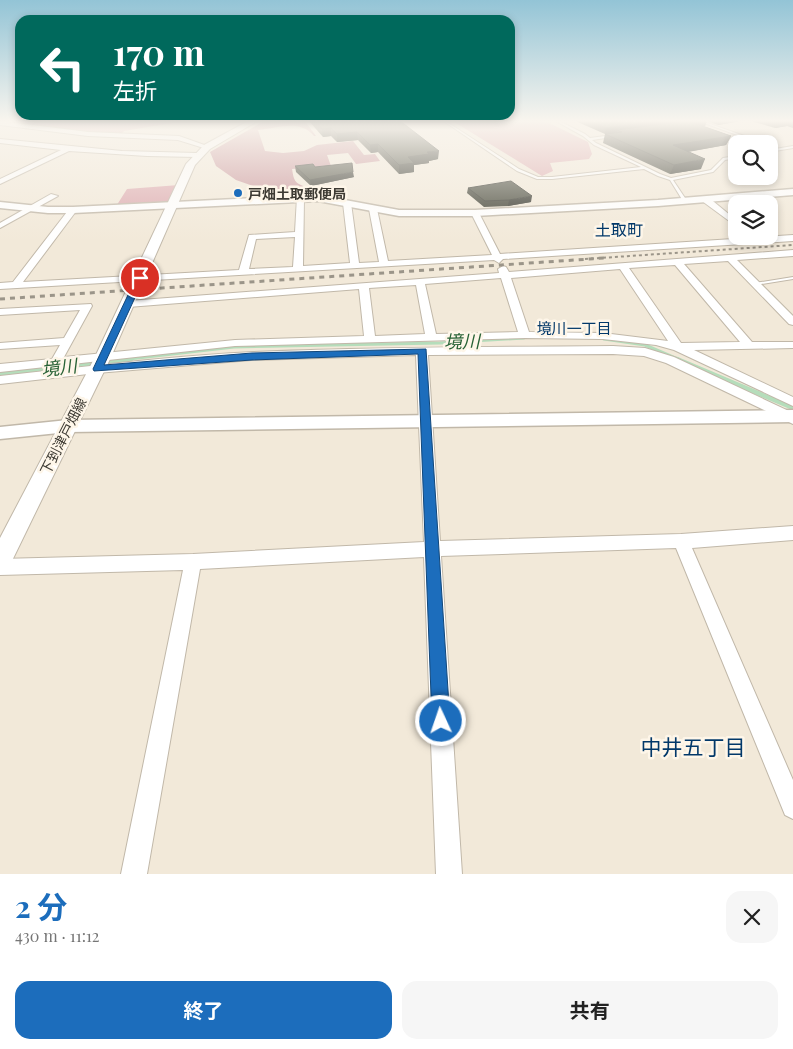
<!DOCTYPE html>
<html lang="ja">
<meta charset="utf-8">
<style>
:root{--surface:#fff;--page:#f6f6f6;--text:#222;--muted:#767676;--accent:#1c6dbc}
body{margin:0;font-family:"Playfair Display","Noto Sans JP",serif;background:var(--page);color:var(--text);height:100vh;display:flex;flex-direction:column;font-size:19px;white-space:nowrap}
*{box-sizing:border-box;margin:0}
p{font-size:16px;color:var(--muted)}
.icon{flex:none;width:28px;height:28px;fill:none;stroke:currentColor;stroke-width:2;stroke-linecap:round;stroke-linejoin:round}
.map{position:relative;height:874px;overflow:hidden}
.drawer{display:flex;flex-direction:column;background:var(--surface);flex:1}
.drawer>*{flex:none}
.top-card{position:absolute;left:15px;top:15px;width:500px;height:105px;border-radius:15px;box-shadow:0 2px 8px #0003;background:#00695c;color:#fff;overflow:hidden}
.buttons{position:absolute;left:728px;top:135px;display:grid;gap:10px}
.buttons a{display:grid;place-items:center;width:50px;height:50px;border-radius:10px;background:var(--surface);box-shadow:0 2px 8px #0003;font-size:25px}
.pin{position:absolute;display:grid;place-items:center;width:42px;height:42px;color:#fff;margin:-21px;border:2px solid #fff;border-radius:50%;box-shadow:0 1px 5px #0007}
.me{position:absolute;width:55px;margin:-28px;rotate:357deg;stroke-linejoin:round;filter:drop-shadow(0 0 4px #0008)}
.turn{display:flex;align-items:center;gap:18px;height:105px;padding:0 15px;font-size:22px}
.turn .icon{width:65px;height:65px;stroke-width:2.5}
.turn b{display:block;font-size:35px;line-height:42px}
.round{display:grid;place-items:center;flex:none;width:52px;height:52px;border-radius:15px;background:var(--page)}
.head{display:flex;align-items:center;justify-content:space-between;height:85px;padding:0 15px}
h1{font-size:30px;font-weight:700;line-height:38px;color:var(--accent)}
.action{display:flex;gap:10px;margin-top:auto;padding:10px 15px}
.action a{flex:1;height:58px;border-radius:15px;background:var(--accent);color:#fff;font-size:20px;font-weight:700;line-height:58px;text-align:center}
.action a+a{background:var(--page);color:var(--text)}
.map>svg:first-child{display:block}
.green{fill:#ddabb0}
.forest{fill:#c9959b}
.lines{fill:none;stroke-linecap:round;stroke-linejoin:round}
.stream-far1{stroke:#b5ddbb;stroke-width:3}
.stream{stroke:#b5ddbb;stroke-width:4.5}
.service-casing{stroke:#c1b8a9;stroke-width:2}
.minor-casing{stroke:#c1b8a9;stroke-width:2}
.tertiary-casing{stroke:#c1b8a9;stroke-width:3}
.secondary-casing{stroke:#c1b8a9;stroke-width:2}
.service{fill:#fff;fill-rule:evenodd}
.minor{fill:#fff;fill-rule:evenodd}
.tertiary{fill:#fff;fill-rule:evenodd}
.secondary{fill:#fff;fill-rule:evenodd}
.rail-far1{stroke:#9b9589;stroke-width:2;stroke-dasharray:3 3;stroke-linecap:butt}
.rail{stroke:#9b9589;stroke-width:3;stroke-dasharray:5 5;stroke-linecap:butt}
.wall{fill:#3f4034}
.shaded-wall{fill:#33342b}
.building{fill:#494b3d;stroke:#33342b}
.route{fill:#1c6dbc;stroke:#12477a}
.poi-dot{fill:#1c6dbc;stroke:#fef6e9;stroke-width:2}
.labels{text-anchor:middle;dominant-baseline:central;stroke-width:5;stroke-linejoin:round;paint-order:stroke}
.far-poi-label{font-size:14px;font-weight:bold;fill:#3d3a33;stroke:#fef6e9;text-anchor:start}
.far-street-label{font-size:14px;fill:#3d3a33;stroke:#fef6e9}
.far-neighbourhood-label{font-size:15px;fill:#023869;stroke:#fef6e9}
.far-quarter-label{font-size:16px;fill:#023869;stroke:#fef6e9}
.water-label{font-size:18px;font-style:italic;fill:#286236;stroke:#fef6e9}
.near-neighbourhood-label{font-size:21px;fill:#023869;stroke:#fef6e9}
</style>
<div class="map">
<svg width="793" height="874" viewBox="0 0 793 874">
<rect width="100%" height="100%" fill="#f2e9d9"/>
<!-- green -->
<path class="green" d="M18,120H190L124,131L119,136L61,131L34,125L12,122Z
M451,120H543L588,142L592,154L589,159L550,163L553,171L542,176Z
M179,185L170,205L115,208L127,189Z"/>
<!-- forest -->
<path class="forest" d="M266,120H304L316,136H314C300,119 279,128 258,130L265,151L283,153L304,151L317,145L353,141L364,155L375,154L380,161L356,164L348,153L327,155L331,166L292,169C294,180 294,183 306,187L305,190L267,191L236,180L216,166L210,152Z"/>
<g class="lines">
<!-- stream-far1 -->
<path class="stream-far1" d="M604,339L645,345L680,360
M120,360L234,347L440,343L524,338"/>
<!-- stream -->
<path class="stream" d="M677,359L793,408
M103,362L131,359
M0,374L95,363"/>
<!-- service casing -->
<g class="service-casing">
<path id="service" d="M442,120H444L519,169L538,177H552L641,167L594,145L583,136L554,120H557L585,134L590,138L613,135L612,137L592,140L596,143L660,174L671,178L711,170L723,158L736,156V158L725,160L713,172L673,180L687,201L685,202L683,201L670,180L658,176L644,169L552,179H537L517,171Z
M696,120H699L750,138L748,139Z
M793,146V148L769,152V150Z
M793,277V279L755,285L753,284L755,283Z"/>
</g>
<!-- minor casing -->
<g class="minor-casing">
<path id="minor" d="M220,120H258L255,122H223Z
M0,121L88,132L179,136L210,147L207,149L178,140L88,136L0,125Z
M0,139L122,151L197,153L200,155L197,157L147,156L69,151L0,184V179L61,150L0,143Z
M51,194L58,196L0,228V223Z
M297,197L304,199L303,266L350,263L343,203L347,201L351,203L359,263L379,262L369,209L373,207L377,209L388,261L492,255L471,213L475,211L479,213L500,254L793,235V241L503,259L499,263L494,260L0,289V283L13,282L70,208L77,210L23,282L239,270L249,235L295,232ZM295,237L293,267L249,269L256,239Z
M702,197H708L736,220V226L702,201Z
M793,250V256L737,260L793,316V325L789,324L728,261L684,264L752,342H793V348L694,350L793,397V406L674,350L656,345L603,339L525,338L235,346L0,372V364L52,359L60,345L0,349V343L64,338L80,310L0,315V309L91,304L92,306L64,357L235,340L364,336L359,289L128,307L123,304L128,301L499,273L498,269L503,266L506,267L509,272ZM675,265L740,342L681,343L629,268ZM620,269L668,341L603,333L529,332L511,278ZM501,278L518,332L436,334L425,284ZM416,285L425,334L375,336L369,288Z
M613,346L645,348L674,357L793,413V424L666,363L644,356L613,354L428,355L440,541L681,534L793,526V540L692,548L793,780V819L785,815L676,548L441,556L462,874H436L424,557L200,569L147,874H121L183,570L0,575V559L193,554L424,542L416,355L251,360L97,373L0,384V376C84,367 169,356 253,352C373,347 493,347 613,346Z"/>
</g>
<!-- tertiary casing -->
<g class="tertiary-casing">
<path id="tertiary" d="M793,189V195L658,206L475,216H399L318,201L73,213H48L0,208V202L48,207H73L318,195L399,210H475L658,200Z
M793,410V422L68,432L0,439V427L68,420Z"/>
</g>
<!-- secondary casing -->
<g class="secondary-casing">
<path id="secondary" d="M250,120H259L210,149L195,165L111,357L8,569L0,572V538L95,357L186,164L204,145Z"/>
</g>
<!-- service -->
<use href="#service" class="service"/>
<!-- minor -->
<use href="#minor" class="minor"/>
<!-- tertiary -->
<use href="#tertiary" class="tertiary"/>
<!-- secondary -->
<use href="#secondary" class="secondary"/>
<!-- rail-far1 -->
<path class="rail-far1" d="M585,259L793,245"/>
<!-- rail -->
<path class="rail" d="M0,299L604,258"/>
</g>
<!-- wall -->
<path class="wall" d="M308,120H399L438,159L429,161V163L414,165V172L399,174L378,152L371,153L358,140L337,142L331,136L323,137Z
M573,120H793V128L787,126L775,128L747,120L718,125L707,121L705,126H703L731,136L726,145L688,152L701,169L670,174L603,143L605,134Z
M295,166L315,167L354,177L311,186L296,172Z
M468,188L531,202L508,206L484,207L467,193Z"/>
<!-- shaded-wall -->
<path class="shaded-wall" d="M669,120H707L705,126L685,130H617V133L605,134L606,128Z
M720,120H747L718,125Z
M791,120L787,126L775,128L778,122Z
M331,128V136L323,137L322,129Z
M357,132L358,140L337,142V134Z
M731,136L726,145L669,155L673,145Z
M378,144V152L371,153L370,145Z
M439,151L438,159L429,161V163L414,165V172L399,174V165L408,157L427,152Z
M705,159L701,169L670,174L674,165Z
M353,172L354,177L311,186L310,180Z
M532,196L531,202L508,206L509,200Z"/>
<!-- building -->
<path class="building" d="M314,120H399L439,151L427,152L429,154L408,157L414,163L399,165L378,144L370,145L357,132L337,134L331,128L322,129Z
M587,120H669L606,128Z
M691,120H695L688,121L731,136L673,145L705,159L674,165L605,134L622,132L617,130Z
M770,120H793V121L791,120L778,122Z
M352,163L353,172L310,180L295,166L313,164L315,167Z
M511,181L532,196L509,200L485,201L468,188Z"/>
<!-- sky -->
<linearGradient id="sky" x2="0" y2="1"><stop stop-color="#93c4d6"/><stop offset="0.5" stop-color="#f9f5ee"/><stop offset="1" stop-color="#f9f5ee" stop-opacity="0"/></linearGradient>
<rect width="793" height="242" fill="url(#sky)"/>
<!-- route -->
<path class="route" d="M140,275L144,278L104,365L252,353L426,349L450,721L447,727L441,730L435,727L432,721L418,354L252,360L94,371L93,369L136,278Z"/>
<!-- markers -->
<circle class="poi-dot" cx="238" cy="193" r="5"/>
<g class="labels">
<!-- far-poi labels -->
<g class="far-poi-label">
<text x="248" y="193">戸畑土取郵便局</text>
</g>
<!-- far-street labels -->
<g class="far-street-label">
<text transform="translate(63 436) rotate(-63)">下到津戸畑線</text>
</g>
<!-- far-neighbourhood labels -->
<g class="far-neighbourhood-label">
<text x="574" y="328">境川一丁目</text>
</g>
<!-- far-quarter labels -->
<g class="far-quarter-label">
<text x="619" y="229">土取町</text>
</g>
<!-- water labels -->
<g class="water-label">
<text transform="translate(462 341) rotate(-1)">境川</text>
<text transform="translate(59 367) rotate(-7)">境川</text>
</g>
<!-- near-neighbourhood labels -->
<g class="near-neighbourhood-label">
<text x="693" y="746">中井五丁目</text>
</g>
</g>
</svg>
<div class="buttons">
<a><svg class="icon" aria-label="search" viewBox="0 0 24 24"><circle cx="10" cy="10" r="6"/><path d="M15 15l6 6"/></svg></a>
<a><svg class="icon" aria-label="layers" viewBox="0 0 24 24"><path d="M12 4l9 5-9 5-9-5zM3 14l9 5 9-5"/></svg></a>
</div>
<div class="pin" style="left:140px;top:278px;background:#d93025"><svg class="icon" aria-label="arrive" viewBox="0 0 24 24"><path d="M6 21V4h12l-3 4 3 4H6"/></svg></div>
<svg class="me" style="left:441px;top:721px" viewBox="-20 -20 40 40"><circle r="17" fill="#1c6dbc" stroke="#fff" stroke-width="3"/><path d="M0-11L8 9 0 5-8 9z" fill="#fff"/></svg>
<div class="top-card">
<div class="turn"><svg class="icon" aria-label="left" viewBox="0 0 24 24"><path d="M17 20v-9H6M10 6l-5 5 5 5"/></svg><div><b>170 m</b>左折</div></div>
</div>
</div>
<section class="drawer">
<div class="head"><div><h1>2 分</h1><p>430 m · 11:12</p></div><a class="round"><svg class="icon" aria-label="close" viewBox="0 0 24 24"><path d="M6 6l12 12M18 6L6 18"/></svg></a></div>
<div class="action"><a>終了</a><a>共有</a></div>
</section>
